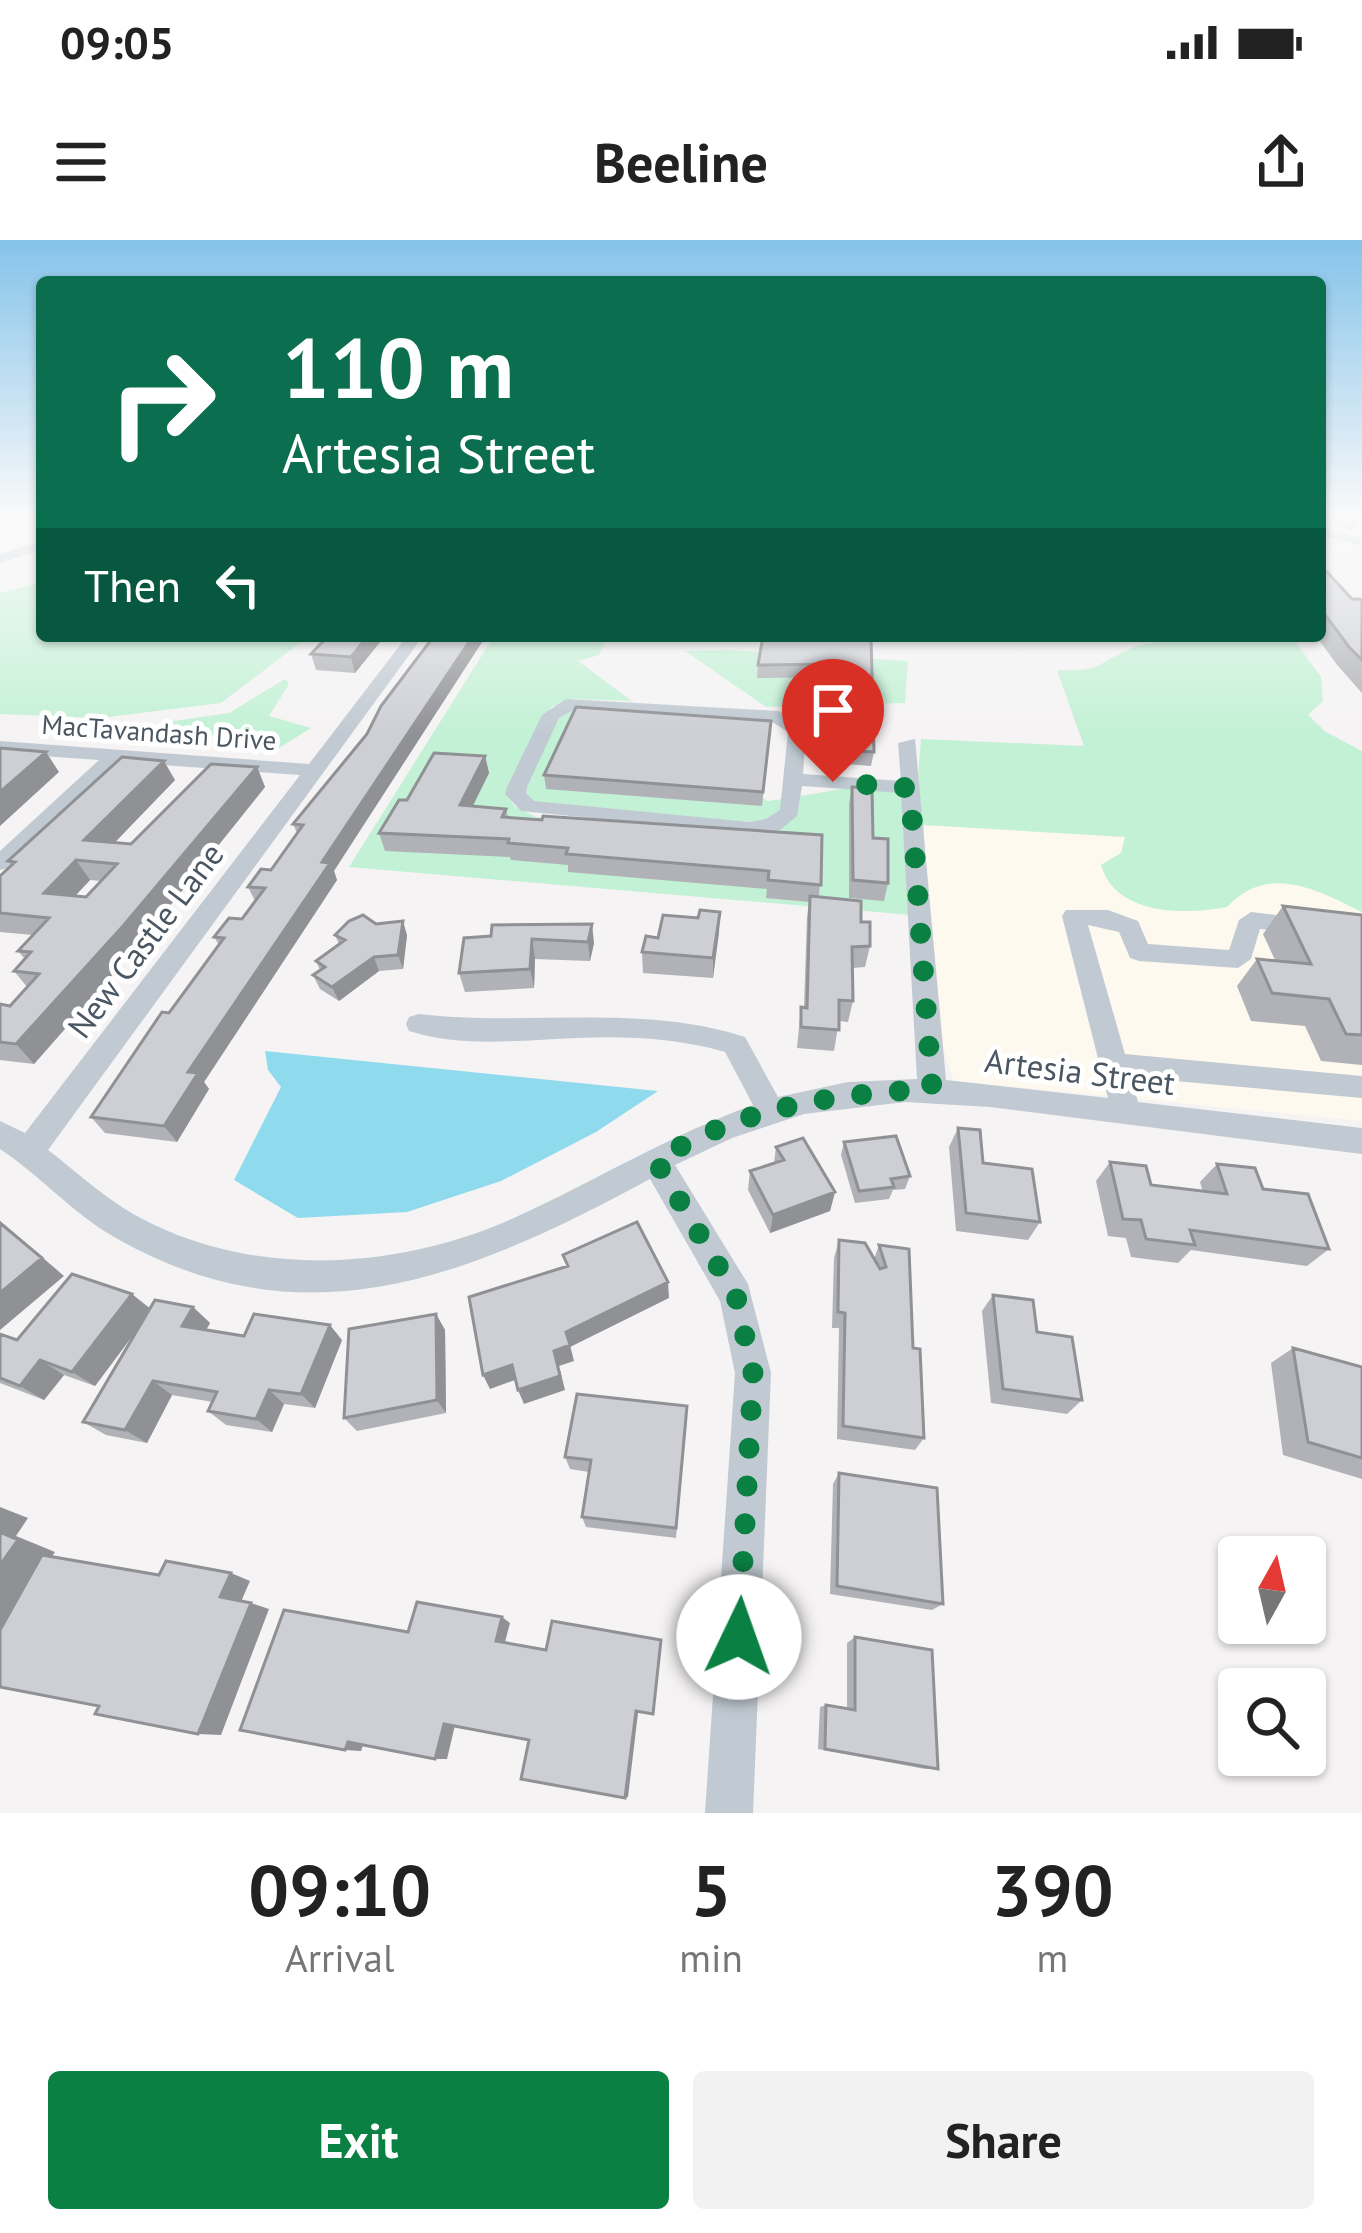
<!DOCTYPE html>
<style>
:root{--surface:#fff;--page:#f2f2f2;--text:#222;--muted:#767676;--accent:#0b8043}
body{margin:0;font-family:"PT Sans",sans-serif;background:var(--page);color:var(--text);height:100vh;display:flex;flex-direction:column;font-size:45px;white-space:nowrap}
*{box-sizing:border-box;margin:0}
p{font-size:39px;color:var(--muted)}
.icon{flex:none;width:66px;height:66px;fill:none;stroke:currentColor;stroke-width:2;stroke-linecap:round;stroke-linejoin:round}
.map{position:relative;height:1573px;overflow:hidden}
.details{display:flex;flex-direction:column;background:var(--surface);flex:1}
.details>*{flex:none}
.hud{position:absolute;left:36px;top:36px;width:1290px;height:366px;border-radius:12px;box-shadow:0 3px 9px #0004;background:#0b6e4f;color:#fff;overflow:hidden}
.needle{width:78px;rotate:8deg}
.buttons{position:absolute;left:1218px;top:1296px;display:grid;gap:24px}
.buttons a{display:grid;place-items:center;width:108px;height:108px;border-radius:12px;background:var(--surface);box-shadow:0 3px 9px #0004;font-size:60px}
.pin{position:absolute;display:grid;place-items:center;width:102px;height:102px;color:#fff;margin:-123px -51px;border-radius:50% 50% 50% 0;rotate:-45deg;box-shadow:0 0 12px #0007}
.pin .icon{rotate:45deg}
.me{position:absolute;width:132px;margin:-66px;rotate:3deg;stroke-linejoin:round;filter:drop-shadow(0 0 9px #0008)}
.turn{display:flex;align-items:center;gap:42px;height:252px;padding:0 48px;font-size:54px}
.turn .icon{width:156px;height:156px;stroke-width:2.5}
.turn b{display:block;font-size:84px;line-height:102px}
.then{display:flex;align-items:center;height:114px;padding:0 48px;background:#0003;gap:24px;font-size:45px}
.eta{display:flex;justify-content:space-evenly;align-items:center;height:204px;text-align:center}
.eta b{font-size:72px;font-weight:700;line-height:84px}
.button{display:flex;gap:24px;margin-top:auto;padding:24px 48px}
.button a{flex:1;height:138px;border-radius:12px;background:var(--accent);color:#fff;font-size:48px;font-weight:700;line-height:138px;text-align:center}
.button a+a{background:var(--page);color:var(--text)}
.status{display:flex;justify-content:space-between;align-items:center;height:84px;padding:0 60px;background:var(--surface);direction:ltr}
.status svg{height:33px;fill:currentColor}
header{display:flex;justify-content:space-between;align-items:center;height:156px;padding:0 48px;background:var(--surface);font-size:54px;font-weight:700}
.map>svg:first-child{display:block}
.commercial{fill:#fdf9ef}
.green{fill:#c3f1d5}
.water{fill:#90daee}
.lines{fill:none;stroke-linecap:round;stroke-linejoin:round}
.minor{fill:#c1cad2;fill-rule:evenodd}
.wall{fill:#b0b2b7;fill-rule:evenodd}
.shaded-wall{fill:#909195}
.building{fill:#cdcfd5;stroke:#909195;stroke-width:3;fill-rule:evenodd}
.route{stroke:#0b8043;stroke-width:21;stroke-dasharray:0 37.8}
.labels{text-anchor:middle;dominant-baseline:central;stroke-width:10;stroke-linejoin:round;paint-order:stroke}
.far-street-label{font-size:27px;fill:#4a5661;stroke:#fff}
.street-label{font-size:33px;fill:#4a5661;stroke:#fff}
</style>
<div class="status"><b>09:05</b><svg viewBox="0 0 49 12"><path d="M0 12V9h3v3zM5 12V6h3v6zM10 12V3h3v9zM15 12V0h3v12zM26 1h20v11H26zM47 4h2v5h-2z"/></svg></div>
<header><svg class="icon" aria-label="menu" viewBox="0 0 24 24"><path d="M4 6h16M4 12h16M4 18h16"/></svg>Beeline<svg class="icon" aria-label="share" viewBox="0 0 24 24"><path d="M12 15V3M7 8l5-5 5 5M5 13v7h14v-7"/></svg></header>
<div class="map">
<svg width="1362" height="1573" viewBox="0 0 1362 1573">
<rect width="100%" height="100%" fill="#f5f3f3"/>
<!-- commercial -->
<path class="commercial" d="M923,585L1126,597L1121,613L1244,649L1273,641L1315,648L1362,672V881L954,841L940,797Z"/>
<!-- green -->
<path class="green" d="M42,342V396H309L221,463L100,478L0,474V353Z
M494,396L605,403L599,415L578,421L632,461L573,459L551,467L507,554L514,566L536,577L751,593L775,590L796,576L800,556L848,548L903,552L912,675L349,627Z
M1181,396H1291L1321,437L1323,461L1308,475L1326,492L1362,511V672C1316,649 1268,623 1227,667C1185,675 1116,676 1101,625L1121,613L1125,597L924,585L923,599L918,537L921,499L1084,506L1057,430C1103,432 1095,424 1132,408C1147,401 1165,405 1181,396Z
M729,410L908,421L905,463L766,467L685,411Z
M285,439L289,444L269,476L311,488L279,508L199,493L133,496L131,493L167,482L229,473Z
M574,467L644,471L767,561L783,559L782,570L767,580L750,582L533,562L524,553L558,476Z"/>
<!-- water -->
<path class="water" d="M265,811L658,851L596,892L501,941L407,972L298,978L234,940L281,847L268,830Z"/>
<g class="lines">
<!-- minor -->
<path class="minor" d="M1320,287L1362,298V306L1320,295Z
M42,301V310L0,323V314Z
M407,396H423L48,910C77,932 103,957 135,975C250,1039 396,1031 514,978C595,941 670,895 753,865L725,812C676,798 628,796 577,798C523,800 462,808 409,791L406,784L409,777L419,774C528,787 638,763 745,797L778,857L848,842L917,839L901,553L802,546L797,576L780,590L750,594L521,571L505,554L507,547L542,475L566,459L778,471L795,477L806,492L803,534L901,541L898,503L915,499L946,840L1108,858L1062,676L1066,670H1108L1138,681L1148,704L1229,710L1239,680L1251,672L1362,685V701L1260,689L1251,719L1238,728L1139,721L1130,718L1119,692L1088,685L1125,814L1362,836V858L1131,837L1138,862L1362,888V914L990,867L905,862L804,874L732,898L675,925L748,1044L771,1133L753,1573H705L735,1133L720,1061L650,939C474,1034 307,1107 116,998C73,974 41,936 0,909V881L25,893L300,535L120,522L8,628L0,630V611L99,520L0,513V501L309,524ZM575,469L769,480L788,492L780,570L766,579L750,582L534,561L526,553L527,547L559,478Z"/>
</g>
<!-- wall -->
<path class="wall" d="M1320,275H1354L1360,280L1353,291L1320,282Z
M1320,330L1352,359L1362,362V453L1338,426L1316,396H1320Z
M328,396H385L355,433L316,430L311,414Z
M871,396L874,512L871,526L834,523L833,437L757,438L758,425Z
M1012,396H1058L1057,400Z
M771,481L762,566L546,549L544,535Z
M367,494L334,631L337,640L204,842L209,849L177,902L105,893L91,877L219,705L214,697L242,679L255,661L248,647L271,630L297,593L293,584Z
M485,516L489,533L473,566L506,569L508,577L822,595L819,657L861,682L870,706L865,727L852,728L853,761L848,782L839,781L834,811L797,808L801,767H804L807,677L809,662L766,658L767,649L568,632V625L511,620L510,617L385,611L379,593L407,560Z
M257,527L265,547L137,707L34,824L0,820V764L10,766L27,747L14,731L25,719L18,711L33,695L0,692V636L11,625L8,621L175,540L114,603L131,604ZM90,640L101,641L86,657L75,656Z
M852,547L888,643L884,661L849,658V564Z
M1283,666L1362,675V825L1321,821L1305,786L1251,781L1237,746L1257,719L1275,720L1263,694Z
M720,672L713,738L643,733L642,712L658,698L698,678Z
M376,684L407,695L403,729L379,731L339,761L320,749L313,735L320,730L316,721L339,704L335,695Z
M491,696L594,703L590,721L535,719L534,748L465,752L459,733Z
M958,888L983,923L1040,982L1028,1000L956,991L949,907Z
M844,902L910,936L905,949L893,950L889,959L855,963L841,915Z
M776,907L835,952L830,971L770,993L748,950L750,931L774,923Z
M1110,922L1151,945L1203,952L1200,942L1217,924L1263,949L1329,1009L1307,1026L1191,1010L1178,1023L1131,1017L1126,998L1108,996L1096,941Z
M839,1000L874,1019L879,1005L913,1108L924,1198L915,1210L837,1199L839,1088H832L834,1018Z
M993,1055L1037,1092L1082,1160L1067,1174L991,1163L982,1071Z
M193,1067L210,1083L206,1090L244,1096L342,1100L315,1168L284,1164L272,1192L226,1185L208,1171L213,1162L172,1155L147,1203L106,1195L83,1182L138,1088L95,1146L64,1135L44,1160L0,1143V1094L17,1100L150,1069Z
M436,1074L445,1090L446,1173L357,1191L344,1178Z
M1293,1108L1362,1127V1239L1283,1215L1271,1123Z
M687,1180L676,1298L586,1287L582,1277L589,1232L570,1229L565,1217Z
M839,1233L943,1364L932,1370L830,1354L833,1244Z
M855,1397L938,1529H925L818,1509L820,1467L826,1465L847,1468V1403Z"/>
<!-- shaded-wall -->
<path class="shaded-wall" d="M368,396H385L355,433L351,417Z
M473,396H486L334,631L337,640L204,842L209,849L177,902L164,886L188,832L322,622Z
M46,512L59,532L0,586V552Z
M485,516L489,533L464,583L460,565Z
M164,521L175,540L97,621L84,600Z
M257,527L265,547L137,707L34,824L16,804Z
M76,620L90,640L59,673L44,653Z
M720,672L719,693L713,738V718Z
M403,681L407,695L403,729L398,715Z
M592,684L594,703L590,721L588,702Z
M532,699L535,719L534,748L530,729Z
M374,717L379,731L339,761L332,747Z
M835,952L830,971L770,993L773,975Z
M0,981L64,1036L0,1090Z
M668,1042L669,1058L570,1107L566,1092Z
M132,1054L152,1070L95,1146L72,1132Z
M193,1067L210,1083L200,1101L182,1086Z
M436,1074L445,1090L446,1173L437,1160Z
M330,1085L342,1100L315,1168L301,1154Z
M570,1105L574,1121L559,1126L565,1150L524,1164L518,1150L554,1111Z
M40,1120L64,1135L44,1160L20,1146Z
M512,1125L518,1139L490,1149L483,1135Z
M153,1141L172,1155L147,1203L125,1190Z
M269,1150L284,1164L272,1192L256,1179Z
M0,1267L28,1278L16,1296L55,1312L0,1392Z
M231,1333L250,1341L240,1364L220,1357Z
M251,1363L269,1369L221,1495L198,1494Z
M502,1377L510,1383L504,1406L496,1401Z
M636,1471L638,1473L628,1557L625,1558Z
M444,1484L455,1485L447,1519H435Z
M348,1502L364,1503L361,1511L345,1510Z"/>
<!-- building -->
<path class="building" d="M33,275H42V289Z
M1320,330L1326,331L1352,359H1360L1362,362V420L1349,407L1320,368Z
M328,396H368L351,417L311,414Z
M434,396H473L322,622L330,623L188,832L198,833L164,886L91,877L162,772L169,773L224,698L214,697L229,678L242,679L265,648L248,647L261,629L271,630L303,585L293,584L367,494L381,466Z
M763,396H871L874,512L836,510L835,424L758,425Z
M576,467L771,481L763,552L544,535Z
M0,508L46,512L0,552Z
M434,513L485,516L460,565L506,569L502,577L542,580L543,576L822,595L821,645L768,640L769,631L566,614L568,608L508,603L509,599L379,593L399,560H407Z
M122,517L164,521L84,600L131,604L211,524L257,527L123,686L16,804L0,802V764L10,766L39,734L14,731L31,712L18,711L49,678L0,673V636L15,622L8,621ZM76,620L117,624L86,657L44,653Z
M852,547L872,548L873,598L888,599V643L853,640Z
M810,656L861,661V682H870V706L852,707L853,761L839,760V790L801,787V767L807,768Z
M1283,666L1362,675V795L1346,794L1329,759L1272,753L1257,719L1311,724Z
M700,670L720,672L713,718L642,712L646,696L658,698L663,675L698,678Z
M363,675L376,684L403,681L398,715L374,717L332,747L313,735L325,727L316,721L345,700L335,695L349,681Z
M592,684L588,702L532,699L530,729L459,733L464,698L491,696L492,685Z
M958,888L980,890L983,923L1032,929L1040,982L966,973Z
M896,896L910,936L891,939L894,947L859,951L844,902Z
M803,898L835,952L773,975L750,931L784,920L776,907Z
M1110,922L1146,926L1151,945L1227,954L1217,924L1255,928L1263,949L1308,954L1329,1009L1190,990L1195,1005L1146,999L1141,980L1123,979Z
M637,982L668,1042L566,1092L570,1105L554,1111L560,1136L518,1150L512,1125L483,1135L469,1057L568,1026L563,1015Z
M0,983L42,1018L0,1053Z
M839,1000L865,1003L880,1029L886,1027L879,1005L909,1009L913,1108L920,1109L924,1198L843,1186L845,1073L838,1072Z
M72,1034L132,1054L72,1132L40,1120L20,1146L0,1138V1094L17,1100Z
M993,1055L1033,1060L1037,1092L1072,1097L1082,1160L1003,1149Z
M155,1060L193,1067L182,1086L244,1096L254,1074L330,1085L301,1154L269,1150L256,1179L208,1171L217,1152L153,1141L125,1190L83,1182Z
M436,1074L437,1160L344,1178L349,1089Z
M1293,1108L1362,1127V1218L1308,1202Z
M577,1154L687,1166L676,1288L582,1277L591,1220L565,1217Z
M839,1233L937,1248L943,1364L837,1346Z
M0,1292L18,1300L0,1325Z
M42,1315L159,1335L166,1321L231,1333L220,1357L251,1363L198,1494L95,1474L99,1466L0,1447V1390Z
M417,1362L502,1377L496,1401L546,1410L552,1381L661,1400L653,1474L636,1471L625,1558L521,1539L529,1500L444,1484L435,1519L348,1502L345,1510L240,1490L284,1370L408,1392Z
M855,1397L932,1410L938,1529L825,1509L826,1465L855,1470Z"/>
<!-- sky -->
<linearGradient id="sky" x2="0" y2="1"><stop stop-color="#85c3ea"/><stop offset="0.56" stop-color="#fafafa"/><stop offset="1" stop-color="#fafafa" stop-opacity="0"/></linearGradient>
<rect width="1362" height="495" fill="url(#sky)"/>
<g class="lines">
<!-- route -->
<path class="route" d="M739,1397L753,1133L736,1056L656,921C740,867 834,854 932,849L910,548L833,542"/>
</g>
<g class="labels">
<!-- far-street labels -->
<g class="far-street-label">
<text transform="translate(159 492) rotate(4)">MacTavandash Drive</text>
</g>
<!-- street labels -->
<g class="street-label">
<text transform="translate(145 700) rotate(-53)">New Castle Lane</text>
<text transform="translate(1080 831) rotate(7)">Artesia Street</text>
</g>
</g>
</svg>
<div class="buttons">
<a><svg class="needle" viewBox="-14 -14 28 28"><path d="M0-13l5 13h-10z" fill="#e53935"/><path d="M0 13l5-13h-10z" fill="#767676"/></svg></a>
<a><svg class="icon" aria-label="search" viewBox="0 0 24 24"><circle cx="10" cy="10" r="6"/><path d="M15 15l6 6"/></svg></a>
</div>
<div class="pin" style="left:833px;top:542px;background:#d93025"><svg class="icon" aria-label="arrive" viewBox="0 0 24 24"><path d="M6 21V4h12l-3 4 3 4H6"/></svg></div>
<svg class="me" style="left:739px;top:1397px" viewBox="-20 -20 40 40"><circle r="19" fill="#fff"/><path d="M0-13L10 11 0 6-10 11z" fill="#0b8043"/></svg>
<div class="hud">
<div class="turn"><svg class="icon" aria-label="right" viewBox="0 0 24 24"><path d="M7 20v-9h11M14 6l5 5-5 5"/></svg><div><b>110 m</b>Artesia Street</div></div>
<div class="then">Then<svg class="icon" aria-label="left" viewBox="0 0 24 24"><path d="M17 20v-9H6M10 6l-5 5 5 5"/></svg></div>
</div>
</div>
<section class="details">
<div class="eta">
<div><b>09:10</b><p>Arrival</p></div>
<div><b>5</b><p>min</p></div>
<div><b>390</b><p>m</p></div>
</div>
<div class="button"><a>Exit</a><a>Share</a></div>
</section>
